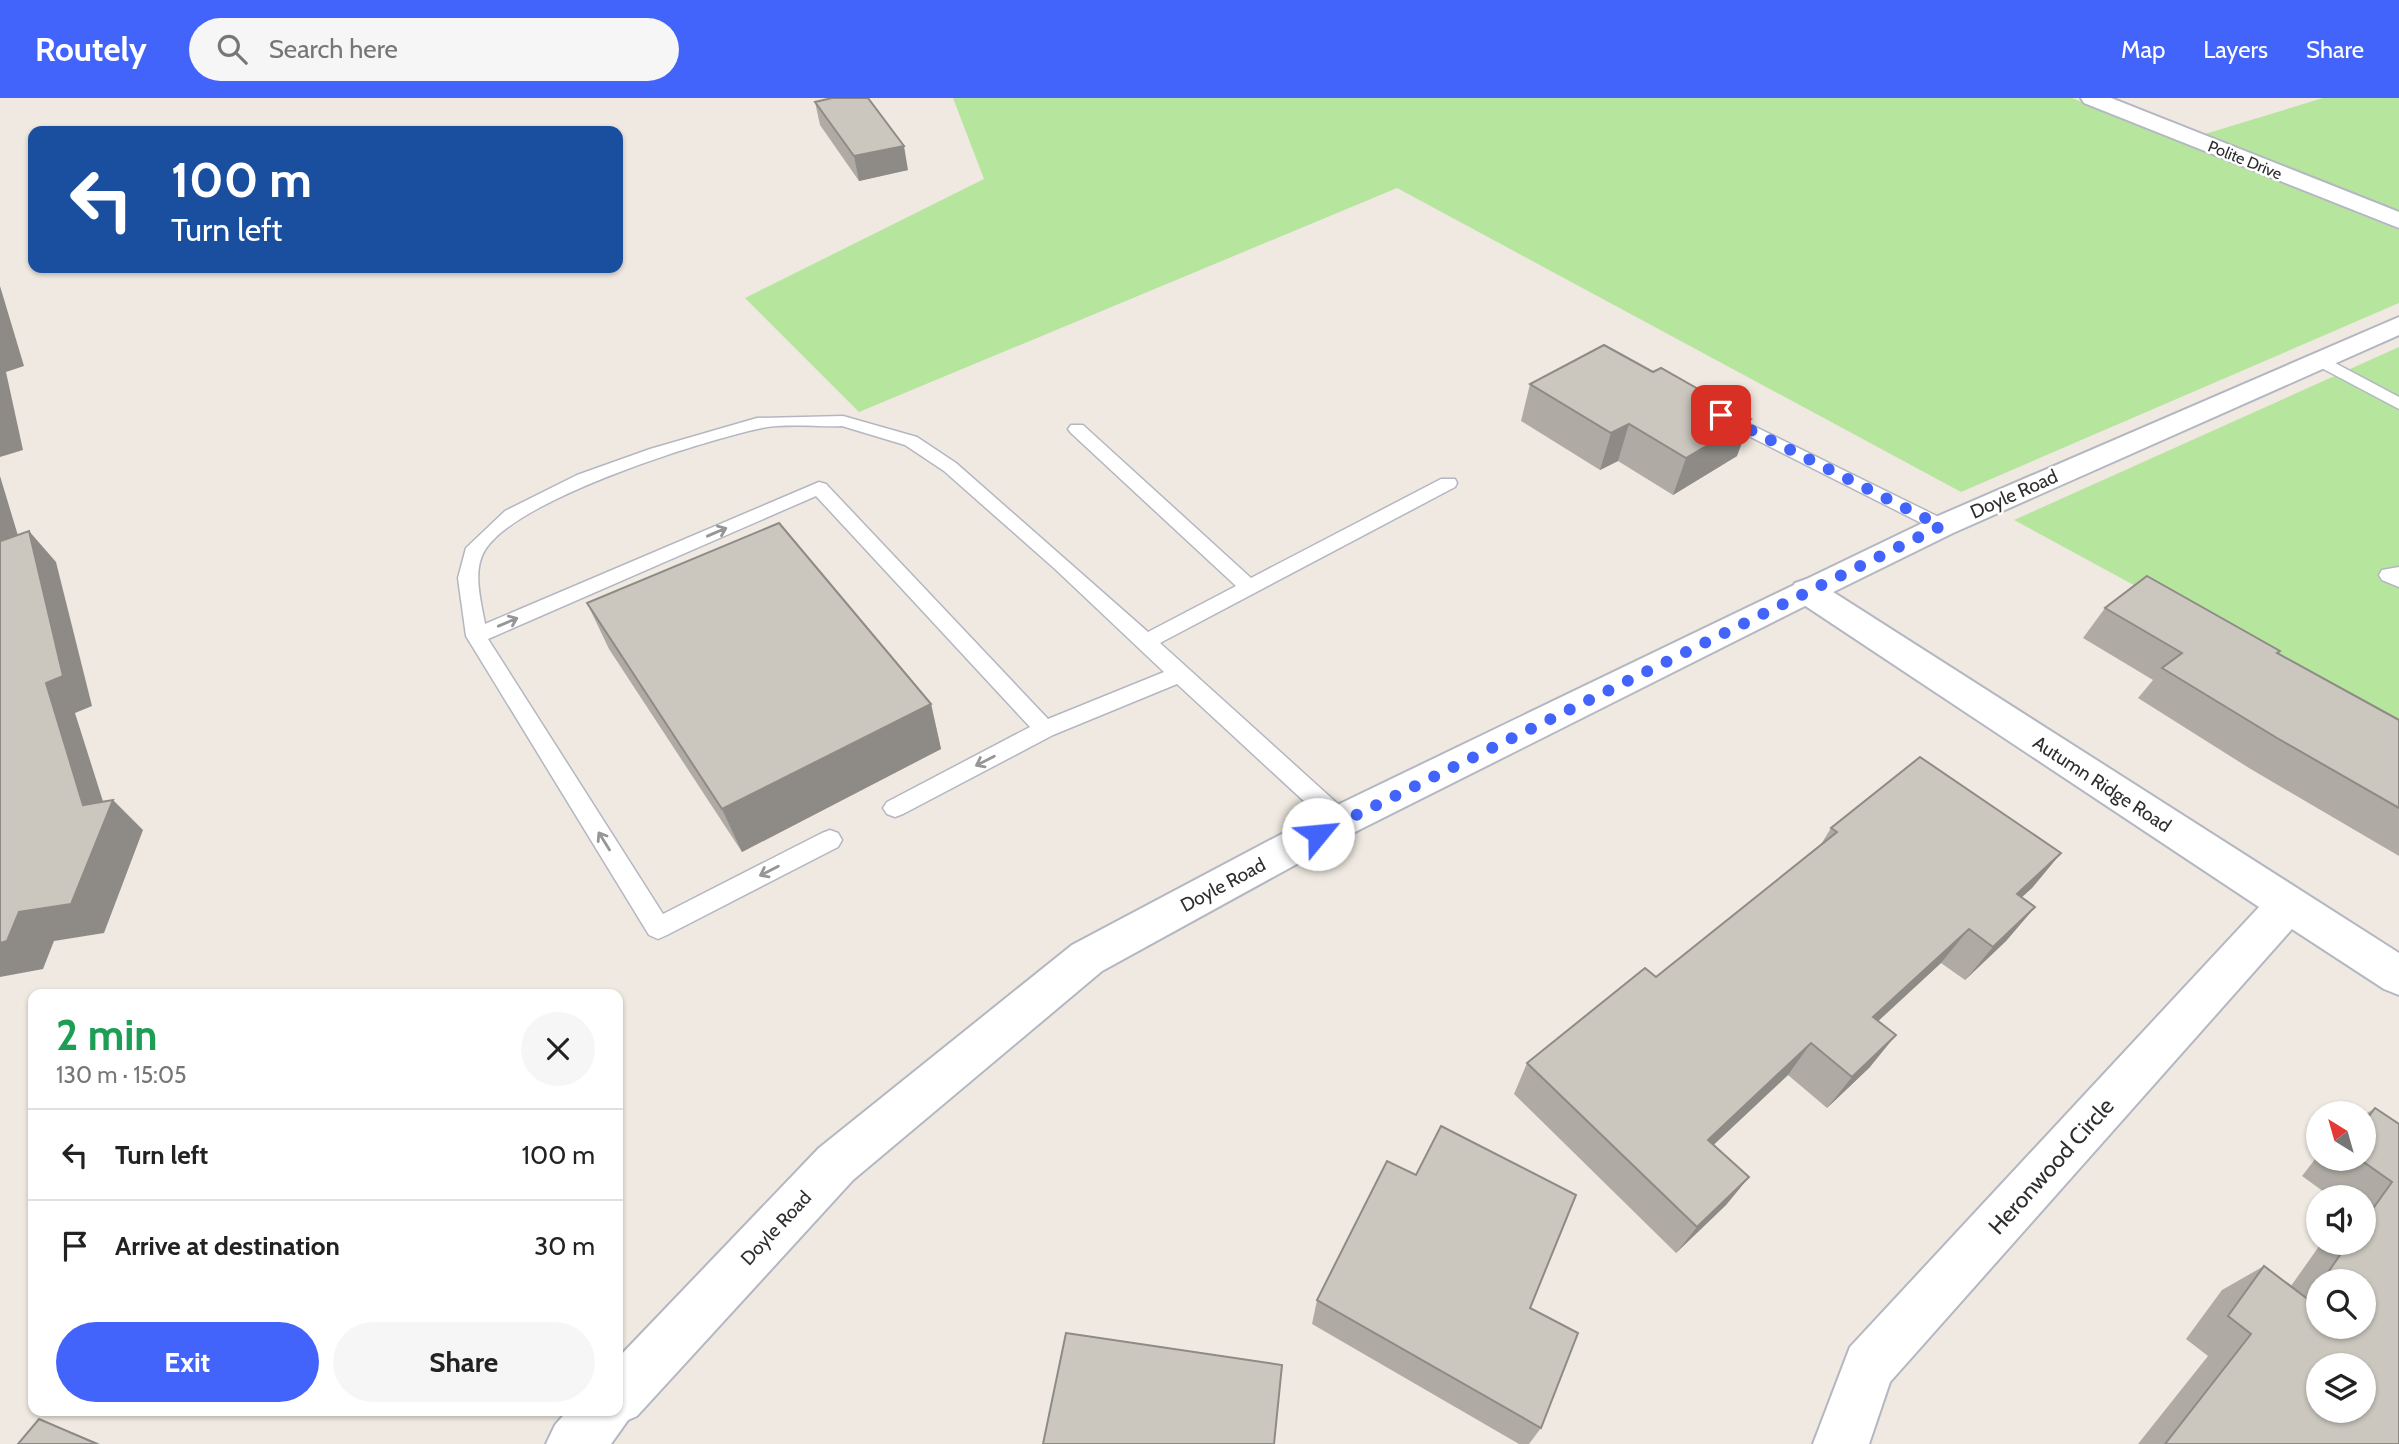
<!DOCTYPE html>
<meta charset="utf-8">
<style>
:root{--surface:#fff;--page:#f6f6f6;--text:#222;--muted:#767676;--line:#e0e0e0;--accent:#4264fb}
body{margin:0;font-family:Cabin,sans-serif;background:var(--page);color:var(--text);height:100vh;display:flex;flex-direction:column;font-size:26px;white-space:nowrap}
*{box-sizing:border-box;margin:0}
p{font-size:23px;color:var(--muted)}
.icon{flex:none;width:38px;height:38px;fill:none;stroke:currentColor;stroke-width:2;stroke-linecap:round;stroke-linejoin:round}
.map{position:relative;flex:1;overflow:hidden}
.sheet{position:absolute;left:28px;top:891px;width:595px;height:427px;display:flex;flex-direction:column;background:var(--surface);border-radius:14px;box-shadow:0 2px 5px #0004}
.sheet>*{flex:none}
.hud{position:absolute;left:28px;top:28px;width:595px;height:147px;border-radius:14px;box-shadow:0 2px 5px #0004;background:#1a4fa0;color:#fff;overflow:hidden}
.needle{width:46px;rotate:323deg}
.controls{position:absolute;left:2306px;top:1003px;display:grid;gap:14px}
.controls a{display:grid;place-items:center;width:70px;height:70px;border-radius:50%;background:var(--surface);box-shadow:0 2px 5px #0004;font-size:35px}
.pin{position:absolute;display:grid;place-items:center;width:60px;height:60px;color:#fff;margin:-30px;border-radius:14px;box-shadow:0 4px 10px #0006}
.me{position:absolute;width:77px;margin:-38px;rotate:62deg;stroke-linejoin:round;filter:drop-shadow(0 0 5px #0008)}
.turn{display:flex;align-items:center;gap:24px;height:147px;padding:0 28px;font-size:32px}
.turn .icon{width:91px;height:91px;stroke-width:2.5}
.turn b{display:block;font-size:49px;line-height:60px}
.round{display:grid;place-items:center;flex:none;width:74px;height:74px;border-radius:37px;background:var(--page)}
.headline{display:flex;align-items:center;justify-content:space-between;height:119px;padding:0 28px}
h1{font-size:42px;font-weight:700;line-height:52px;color:#1e9e55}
.primary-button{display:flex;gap:14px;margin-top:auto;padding:14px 28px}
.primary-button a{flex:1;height:80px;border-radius:42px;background:var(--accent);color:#fff;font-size:28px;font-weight:700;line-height:80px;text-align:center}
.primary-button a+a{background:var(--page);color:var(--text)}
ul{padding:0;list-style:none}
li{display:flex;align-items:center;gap:21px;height:91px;padding:0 28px;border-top:2px solid var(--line)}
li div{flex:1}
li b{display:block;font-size:26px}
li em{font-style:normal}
header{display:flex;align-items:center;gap:42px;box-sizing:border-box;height:98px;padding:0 35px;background:var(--accent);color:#fff}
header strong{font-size:33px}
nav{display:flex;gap:38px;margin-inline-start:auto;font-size:24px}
.search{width:490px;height:63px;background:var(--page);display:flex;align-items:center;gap:18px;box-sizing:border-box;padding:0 24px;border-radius:38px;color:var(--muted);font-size:26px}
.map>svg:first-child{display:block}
.green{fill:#b6e59e}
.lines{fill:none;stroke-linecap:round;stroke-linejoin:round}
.service-casing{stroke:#b4b7c1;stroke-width:3}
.minor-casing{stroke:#b4b7c1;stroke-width:4}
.secondary-casing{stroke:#b4b7c1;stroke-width:4}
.service{fill:#fff;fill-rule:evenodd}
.minor{fill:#fff;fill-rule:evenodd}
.secondary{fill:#fff;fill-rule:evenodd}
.wall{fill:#afaba4;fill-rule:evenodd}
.shaded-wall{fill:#8e8b86}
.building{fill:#cbc7bf;stroke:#8e8b86;stroke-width:2;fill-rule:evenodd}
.oneway{stroke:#969696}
.route{stroke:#4264fb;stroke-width:12;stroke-dasharray:0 21.6}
.labels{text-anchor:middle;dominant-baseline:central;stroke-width:5;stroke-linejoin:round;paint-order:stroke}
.far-street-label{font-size:16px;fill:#2e2e2e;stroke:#fff}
.street-label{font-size:19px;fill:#2e2e2e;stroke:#fff}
.near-street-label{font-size:23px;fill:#2e2e2e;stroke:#fff}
</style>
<header>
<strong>Routely</strong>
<div class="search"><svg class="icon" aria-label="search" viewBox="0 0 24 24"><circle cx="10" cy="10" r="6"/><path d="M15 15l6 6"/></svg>Search here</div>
<nav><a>Map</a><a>Layers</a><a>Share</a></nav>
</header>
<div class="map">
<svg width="2399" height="1346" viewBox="0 0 2399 1346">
<rect width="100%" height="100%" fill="#efe9e1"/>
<!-- green -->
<path class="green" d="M953,0H2072L2399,132V205L1961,394L1397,90L859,314L745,200L984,81Z
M2323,0H2399V114L2191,31L2205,36Z
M2399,249V631L2014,422Z"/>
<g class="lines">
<!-- service casing -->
<g class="service-casing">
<path id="service" d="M2320,257L2399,299V311L2314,266L2312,262Z
M1719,311L1949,424L1952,428L1949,432H1935L1713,320L1710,316L1713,312Z
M843,318L917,339L956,365L1148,534L1236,488L1071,335L1068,331L1071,327H1083L1251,480L1441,381H1455L1457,385L1455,389L1160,545L1349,716L1353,723L1349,730L1341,732L1333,730L1177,586L1053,637L903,716L895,719L887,716L883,710L887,704L1030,629L816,398L488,541L663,816L822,735L830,732L838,735L842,742L838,749L667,837L658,841L649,837L466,538L458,480L466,450L505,413L577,377L650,351L757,320ZM842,328L905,347L944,373L1055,471L1164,574L1048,621L826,386L819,384L485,526C481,503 472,473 485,452C517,401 701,343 762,330C786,325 817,329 842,328Z
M2399,469V489L2382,482L2379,477L2382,472Z"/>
</g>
<!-- minor casing -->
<g class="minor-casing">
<path id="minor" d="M2081,0H2111L2399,114V130L2084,5Z
M1807,481L1819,485L2399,855V897L2384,891L2292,831L1890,1284L1869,1346H1813L1850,1249L2259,809L1795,501L1790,493L1795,485Z"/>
</g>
<!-- secondary casing -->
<g class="secondary-casing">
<path id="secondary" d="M2399,219V237L1953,435L1819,501L1355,734L1102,873L853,1082L637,1318L628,1322L611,1346H546L555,1327L568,1312H618V1260L819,1050L1072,847L1327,712L1931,421Z"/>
</g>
<!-- service -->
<use href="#service" class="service"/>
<!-- minor -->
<use href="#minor" class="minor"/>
<!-- secondary -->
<use href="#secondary" class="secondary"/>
</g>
<!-- wall -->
<path class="wall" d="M815,4L908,72L859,83L820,27Z
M1530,286L1737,358L1673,397L1618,363L1600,372L1521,323Z
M587,505L931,606L941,651L742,754L609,551Z
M2105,510L2278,556L2399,622V758L2249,670L2138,600L2153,582L2083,540Z
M1831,730L2061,755L2032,790L2021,799L2035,809L2006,843L1965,882L1941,865L1878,923L1870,969L1827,1010L1788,977L1713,1047L1749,1079L1726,1107L1676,1155L1514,996L1527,965L1656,879L1820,748Z
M2375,1010L2399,1026V1346H2138L2208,1258L2186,1241L2222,1192L2264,1168L2291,1188L2322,1144H2364V1099H2331L2302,1078L2319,1056V1060H2364V1017ZM2319,1183H2364L2319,1228Z
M1416,1077L1530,1210L1541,1330L1529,1346H1519L1312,1226L1317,1202Z"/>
<!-- shaded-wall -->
<path class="shaded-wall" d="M904,48L908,72L859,83L854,58Z
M0,188L24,268L6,274L23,352L0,359Z
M1751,321L1737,358L1673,397L1686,360Z
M1629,326L1618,363L1600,372L1611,335Z
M0,378L29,474L1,443L0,438Z
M29,433L56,464L92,608L75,615L107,716L113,702L143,732L104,835L54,843L43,871L0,879V845L19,814L83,707L46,585Z
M931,606L941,651L742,754L722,711Z
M2061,755L2032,790L1988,830L2017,796Z
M2035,809L2006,843L1965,882L1993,849Z
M1969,831L1941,865L1848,951L1873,919Z
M1896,937L1870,969L1827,1010L1852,979Z
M1811,945L1788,977L1688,1071L1708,1042Z
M1749,1079L1726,1107L1676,1155L1697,1129Z
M39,1321L76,1336L100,1346H97Z"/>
<!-- building -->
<path class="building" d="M832,0H868L904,48L854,58L815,4Z
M1604,247L1653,274L1661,270L1751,321L1686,360L1629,326L1611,335L1530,286Z
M779,425L931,606L722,711L587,505Z
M29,433L63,578L46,585L83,707L113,702L71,806L19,814L7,843L0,845V438L1,443Z
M2147,478L2280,553L2277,555L2399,622V710L2277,640L2162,570L2182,555L2105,510Z
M1920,659L2061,755L2017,796L2035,809L1993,849L1969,831L1873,919L1896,937L1852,979L1811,945L1708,1042L1749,1079L1697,1129L1527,965L1645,870L1656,879L1837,734L1831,730Z
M2375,1010L2399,1026V1346H2165L2251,1236L2228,1218L2264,1168L2309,1202L2319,1188V1228H2364V1183H2322L2349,1144H2364V1123L2392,1084L2358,1060H2364V1025ZM2319,1267H2364V1312H2319Z
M1441,1028L1576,1097L1530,1210L1578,1235L1541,1330L1317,1202L1387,1063L1416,1077Z
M1066,1235L1282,1267L1274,1346H1043Z
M39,1321L97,1346H18Z"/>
<!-- one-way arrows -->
<defs><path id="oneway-shaft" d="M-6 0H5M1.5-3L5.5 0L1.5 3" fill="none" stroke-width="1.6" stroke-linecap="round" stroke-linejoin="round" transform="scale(1.75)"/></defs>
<g class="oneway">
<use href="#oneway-shaft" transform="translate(717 434) rotate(-23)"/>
<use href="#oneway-shaft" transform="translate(508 524) rotate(-23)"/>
<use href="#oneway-shaft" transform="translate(985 663) rotate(153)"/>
<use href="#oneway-shaft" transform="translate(604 743) rotate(-122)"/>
<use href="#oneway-shaft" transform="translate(769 773) rotate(153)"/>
</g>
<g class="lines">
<!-- route -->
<path class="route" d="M1318,736L1941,428L1721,317"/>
</g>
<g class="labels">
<!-- far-street labels -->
<g class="far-street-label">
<text transform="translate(2245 62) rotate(22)">Polite Drive</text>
</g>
<!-- street labels -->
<g class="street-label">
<text transform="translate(2014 396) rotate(-24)">Doyle Road</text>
<text transform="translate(2102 686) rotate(33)">Autumn Ridge Road</text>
<text transform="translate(1223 787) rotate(-28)">Doyle Road</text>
<text transform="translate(776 1130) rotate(-47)">Doyle Road</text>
</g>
<!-- near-street labels -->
<g class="near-street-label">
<text transform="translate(2051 1068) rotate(-48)">Heronwood Circle</text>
</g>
</g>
</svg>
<div class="controls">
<a><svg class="needle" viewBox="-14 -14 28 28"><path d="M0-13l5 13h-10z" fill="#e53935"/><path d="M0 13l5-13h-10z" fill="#767676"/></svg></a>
<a><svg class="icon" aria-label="sound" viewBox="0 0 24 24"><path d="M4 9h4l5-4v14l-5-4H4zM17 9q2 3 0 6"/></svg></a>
<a><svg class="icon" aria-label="search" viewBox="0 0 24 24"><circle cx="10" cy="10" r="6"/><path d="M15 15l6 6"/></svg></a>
<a><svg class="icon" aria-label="layers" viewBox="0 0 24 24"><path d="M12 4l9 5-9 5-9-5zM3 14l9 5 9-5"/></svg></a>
</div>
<div class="pin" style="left:1721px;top:317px;background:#d93025"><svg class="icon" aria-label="arrive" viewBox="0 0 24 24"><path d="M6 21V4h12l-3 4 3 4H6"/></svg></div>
<svg class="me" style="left:1318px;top:736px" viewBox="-20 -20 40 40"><circle r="19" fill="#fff"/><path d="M0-13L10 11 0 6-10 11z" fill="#4264fb"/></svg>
<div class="hud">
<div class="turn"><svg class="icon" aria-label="left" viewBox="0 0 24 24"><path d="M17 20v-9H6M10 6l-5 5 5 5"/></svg><div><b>100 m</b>Turn left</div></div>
</div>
<section class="sheet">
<div class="headline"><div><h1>2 min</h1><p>130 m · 15:05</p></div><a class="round"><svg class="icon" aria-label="close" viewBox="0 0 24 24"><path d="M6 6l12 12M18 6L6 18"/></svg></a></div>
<ul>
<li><svg class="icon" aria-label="left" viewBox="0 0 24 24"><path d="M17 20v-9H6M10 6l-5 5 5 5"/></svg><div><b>Turn left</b></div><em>100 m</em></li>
<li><svg class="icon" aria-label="arrive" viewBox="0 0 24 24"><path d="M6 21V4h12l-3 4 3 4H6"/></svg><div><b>Arrive at destination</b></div><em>30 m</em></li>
</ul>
<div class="primary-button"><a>Exit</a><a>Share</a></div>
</section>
</div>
